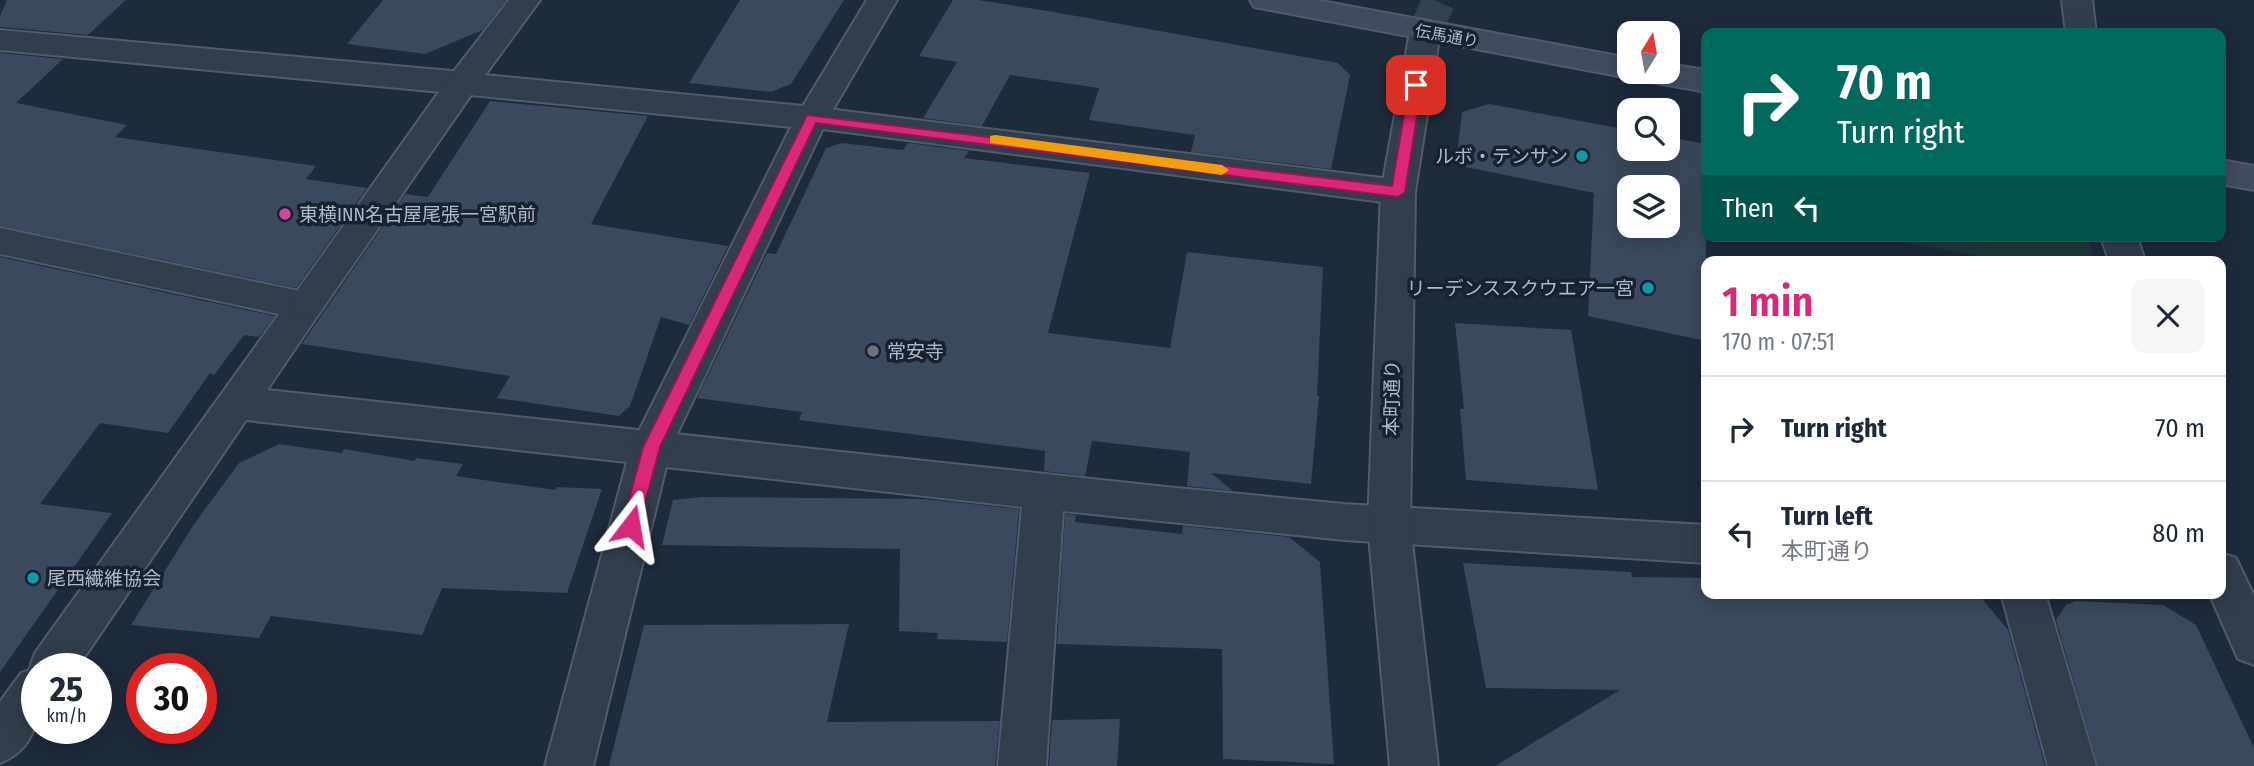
<!DOCTYPE html>
<meta charset="utf-8">
<style>
:root{--surface:#fff;--page:#f6f6f7;--text:#1f2937;--muted:#747a83;--line:#e0e1e3;--accent:#db2777}
body{margin:0;font-family:"Fira Sans Condensed","Noto Sans JP",sans-serif;background:var(--page);color:var(--text);height:100vh;display:flex;flex-direction:column;font-size:26px;white-space:nowrap}
*{box-sizing:border-box;margin:0}
p{font-size:23px;color:var(--muted)}
.icon{flex:none;width:38px;height:38px;fill:none;stroke:currentColor;stroke-width:2;stroke-linecap:round;stroke-linejoin:round}
.map{position:relative;flex:1;overflow:hidden}
.drawer{position:absolute;left:1701px;top:256px;width:525px;height:343px;display:flex;flex-direction:column;background:var(--surface);border-radius:14px;box-shadow:0 4px 18px #0003}
.drawer>*{flex:none}
.banner{position:absolute;left:1701px;top:28px;width:525px;height:214px;border-radius:14px;box-shadow:0 4px 18px #0003;background:#00695c;color:#fff;overflow:hidden}
.needle{width:46px;rotate:11deg}
.buttons{position:absolute;left:1617px;top:21px;display:grid;gap:14px}
.buttons a{display:grid;place-items:center;width:63px;height:63px;border-radius:14px;background:var(--surface);box-shadow:0 4px 18px #0003;font-size:35px}
.speed{position:absolute;left:21px;top:653px;display:flex;gap:14px;font-size:35px;font-weight:700;text-align:center}
.speed>*{display:grid;place-content:center;width:91px;height:91px;border-radius:50%;background:var(--surface);box-shadow:0 4px 18px #0003;line-height:1}
.speed small{font-size:18px;font-weight:400}
.speed .limit{border:10px solid #d22;background:#fff;color:#111}
.pin{position:absolute;display:grid;place-items:center;width:60px;height:60px;color:#fff;margin:-30px;border-radius:14px;box-shadow:0 4px 10px #0006}
.me{position:absolute;width:77px;margin:-38px;rotate:14deg;stroke-linejoin:round;filter:drop-shadow(0 0 5px #0008)}
.turn{display:flex;align-items:center;gap:24px;height:147px;padding:0 21px;font-size:32px}
.turn .icon{width:91px;height:91px;stroke-width:2.5}
.turn b{display:block;font-size:49px;line-height:60px}
.then{display:flex;align-items:center;height:66px;padding:0 21px;background:#0003;gap:14px;font-size:26px}
.round{display:grid;place-items:center;flex:none;width:74px;height:74px;border-radius:14px;background:var(--page)}
.head{display:flex;align-items:center;justify-content:space-between;height:119px;padding:0 21px}
h1{font-size:42px;font-weight:600;line-height:52px;color:var(--accent)}
ul{padding:0;list-style:none}
li{display:flex;align-items:center;gap:21px;height:105px;padding:0 21px;border-top:2px solid var(--line)}
li div{flex:1}
li b{display:block;font-size:26px}
li em{font-style:normal}
.map>svg:first-child{display:block}
.green{fill:#20393c}
.building{fill:#3a495b;fill-rule:evenodd}
.lines{fill:none;stroke-linecap:round;stroke-linejoin:round}
.minor-tunnel{stroke:#334050;stroke-width:33;stroke-dasharray:33 17;stroke-linecap:butt}
.minor-casing{stroke:#505a69;stroke-width:4}
.tertiary-casing{stroke:#505a69;stroke-width:4}
.secondary-casing{stroke:#505a69;stroke-width:4}
.minor{fill:#323d4b;fill-rule:evenodd}
.tertiary{fill:#323d4b;fill-rule:evenodd}
.secondary{fill:#404c5e;fill-rule:evenodd}
.route{fill:#db2777;stroke:#8e194d;stroke-width:2}
.slow{fill:#f59e0b}
.culture-dot{fill:#0f9aa8;stroke:#18222f;stroke-width:2.5}
.hotel-dot{fill:#d1479c;stroke:#18222f;stroke-width:2.5}
.worship-dot{fill:#6b7280;stroke:#18222f;stroke-width:2.5}
.labels{text-anchor:middle;dominant-baseline:central;stroke-width:7;stroke-linejoin:round;paint-order:stroke}
.far-street-label{font-size:16px;fill:#adb7c8;stroke:#18222f}
.poi-label{font-size:19px;fill:#adb7c8;stroke:#18222f;text-anchor:start}
.street-label{font-size:19px;fill:#adb7c8;stroke:#18222f}
</style>
<div class="map">
<svg width="2254" height="766" viewBox="0 0 2254 766">
<rect width="100%" height="100%" fill="#1e2b3b"/>
<!-- green -->
<path class="green" d="M1908,236H2088L2094,261H2006L1909,243Z"/>
<!-- building -->
<path class="building" d="M7,0H126L88,35L0,27V16Z
M383,0H506L483,30L425,54L347,44Z
M740,0H844L791,84L771,92L689,83Z
M953,0H978L1054,12L1338,63L1350,75L1331,169L1191,152L1195,135L1089,120L1099,88L1010,75L982,126L923,118L957,62L919,56Z
M0,53L63,59L16,103L127,125L115,137L316,166L306,179L367,188L296,288L0,226Z
M490,101L648,116L591,224L728,246L689,325L661,317L630,406L619,416L497,398L510,376L302,344L405,194L428,197Z
M1489,104L1629,130V149H1668V137L1706,144V341L1588,316L1594,193L1456,165L1462,112ZM1629,187H1668V226H1629Z
M842,143L903,150L908,143L969,151L964,158L1090,173L1048,333L1170,348L1187,252L1323,267L1317,396H1319L1311,484L1211,473L1233,491L1187,486L1190,452L1092,441L1085,476L1044,471L1045,451L799,420L802,412L697,398L767,253L776,254L826,148Z
M0,257L275,316L259,337L244,335L214,375L210,373L168,433L100,423L40,504L112,513L0,672Z
M1455,323L1571,330L1598,490L1466,480L1460,409H1464Z
M279,444L342,453L344,449L415,461L416,458L463,464L456,476L555,490L556,487L602,489L567,593L442,588L422,635L271,616L259,638L131,625L194,524L239,463Z
M702,497L925,499L1019,509L1007,642L937,639L938,633L899,631L900,549L662,545L673,500Z
M1065,514L1076,515L1075,522L1182,534L1183,526L1289,537L1320,562L1334,764L1223,759L1222,649L1057,644Z
M1463,563L1631,572L1632,577L1706,578V593L1979,595L2008,630L2045,766H1495L1620,690L1486,688Z
M2076,601L2163,605L2196,625L2254,748V766H2098L2056,620L2066,605Z
M849,624L827,722L1000,721L995,766H609L644,625Z
M1120,719L1117,766H1049L1052,720Z"/>
<g class="lines">
<!-- minor-tunnel -->
<path class="minor-tunnel" d="M1425,32L1439,0"/>
<!-- minor casing -->
<g class="minor-casing">
<path id="minor" d="M2062,0H2092L2096,33H2066Z
M0,30L462,72L473,75L478,83L473,91L462,94L0,50Z
M812,107L1398,180L1410,183L1415,192L1410,201L1398,204L800,126L796,118L800,110Z
M0,228L318,295L323,305L318,315L267,390L1166,487L1344,504L1706,525V563L1344,540L1063,511L1046,766H998L1022,507L666,467L593,766H545L627,462L246,420L77,668H37C37,708 44,745 0,763V702L21,673L29,670L35,653L279,314L0,254Z
M2101,236H2137L2145,261H2109Z
M2221,553L2236,558L2254,596V665L2238,659L2209,593H2221Z
M2001,593H2045L2096,766H2048Z"/>
</g>
<!-- tertiary casing -->
<g class="tertiary-casing">
<path id="tertiary" d="M509,0H540L485,75L803,106L867,0H897L828,118L665,459L651,464L637,459L631,447L791,127L471,95L318,315L305,319L292,315L287,305L451,75Z
M1425,22L1436,25L1440,32L1415,192L1410,525L1438,766H1390L1368,525L1381,192L1410,32L1414,25Z"/>
</g>
<!-- secondary casing -->
<g class="secondary-casing">
<path id="secondary" d="M1250,0H1316L1629,58V72H1668V64L1706,70V92L1652,82L1639,76L1629,78L1265,9L1254,7Z
M2221,160L2254,166V190L2221,184Z"/>
</g>
<!-- minor -->
<use href="#minor" class="minor"/>
<!-- tertiary -->
<use href="#tertiary" class="tertiary"/>
<!-- secondary -->
<use href="#secondary" class="secondary"/>
</g>
<!-- route -->
<path class="route" d="M1416,81L1422,85L1405,192L1398,197L816,123L660,447L639,526L631,534L625,532L622,526L643,447L807,115L1392,186L1409,85Z"/>
<!-- slow -->
<path class="slow" d="M995,135L1222,165L1229,170L1222,175L990,143V136Z"/>
<!-- markers -->
<g class="culture-dot">
<circle cx="1582" cy="156" r="7"/>
<circle cx="1648" cy="288" r="7"/>
<circle cx="33" cy="578" r="7"/>
</g>
<circle class="hotel-dot" cx="285" cy="214" r="7"/>
<circle class="worship-dot" cx="873" cy="351" r="7"/>
<g class="labels">
<!-- far-street labels -->
<g class="far-street-label">
<text transform="translate(1447 36) rotate(10)">伝馬通り</text>
</g>
<!-- poi labels -->
<g class="poi-label">
<text x="1568" y="156" text-anchor="end">ルボ・テンサン</text>
<text x="299" y="214">東横INN名古屋尾張一宮駅前</text>
<text x="1634" y="288" text-anchor="end">リーデンススクウエア一宮</text>
<text x="887" y="351">常安寺</text>
<text x="47" y="578">尾西繊維協会</text>
</g>
<!-- street labels -->
<g class="street-label">
<text transform="translate(1392 398) rotate(-89)">本町通り</text>
</g>
</g>
</svg>
<div class="buttons">
<a><svg class="needle" viewBox="-14 -14 28 28"><path d="M0-13l5 13h-10z" fill="#e53935"/><path d="M0 13l5-13h-10z" fill="#747a83"/></svg></a>
<a><svg class="icon" aria-label="search" viewBox="0 0 24 24"><circle cx="10" cy="10" r="6"/><path d="M15 15l6 6"/></svg></a>
<a><svg class="icon" aria-label="layers" viewBox="0 0 24 24"><path d="M12 4l9 5-9 5-9-5zM3 14l9 5 9-5"/></svg></a>
</div>
<div class="speed"><div>25<small>km/h</small></div><div class="limit">30</div></div>
<div class="pin" style="left:1416px;top:85px;background:#d93025"><svg class="icon" aria-label="arrive" viewBox="0 0 24 24"><path d="M6 21V4h12l-3 4 3 4H6"/></svg></div>
<svg class="me" style="left:631px;top:526px" viewBox="-20 -20 40 40"><path d="M0-17L14 15 0 8-14 15z" fill="#db2777" stroke="#fff" stroke-width="4"/></svg>
<div class="banner">
<div class="turn"><svg class="icon" aria-label="right" viewBox="0 0 24 24"><path d="M7 20v-9h11M14 6l5 5-5 5"/></svg><div><b>70 m</b>Turn right</div></div>
<div class="then">Then<svg class="icon" aria-label="left" viewBox="0 0 24 24"><path d="M17 20v-9H6M10 6l-5 5 5 5"/></svg></div>
</div>
<section class="drawer">
<div class="head"><div><h1>1 min</h1><p>170 m · 07:51</p></div><a class="round"><svg class="icon" aria-label="close" viewBox="0 0 24 24"><path d="M6 6l12 12M18 6L6 18"/></svg></a></div>
<ul>
<li><svg class="icon" aria-label="right" viewBox="0 0 24 24"><path d="M7 20v-9h11M14 6l5 5-5 5"/></svg><div><b>Turn right</b></div><em>70 m</em></li>
<li><svg class="icon" aria-label="left" viewBox="0 0 24 24"><path d="M17 20v-9H6M10 6l-5 5 5 5"/></svg><div><b>Turn left</b><p>本町通り</p></div><em>80 m</em></li>
</ul>
</section>
</div>
